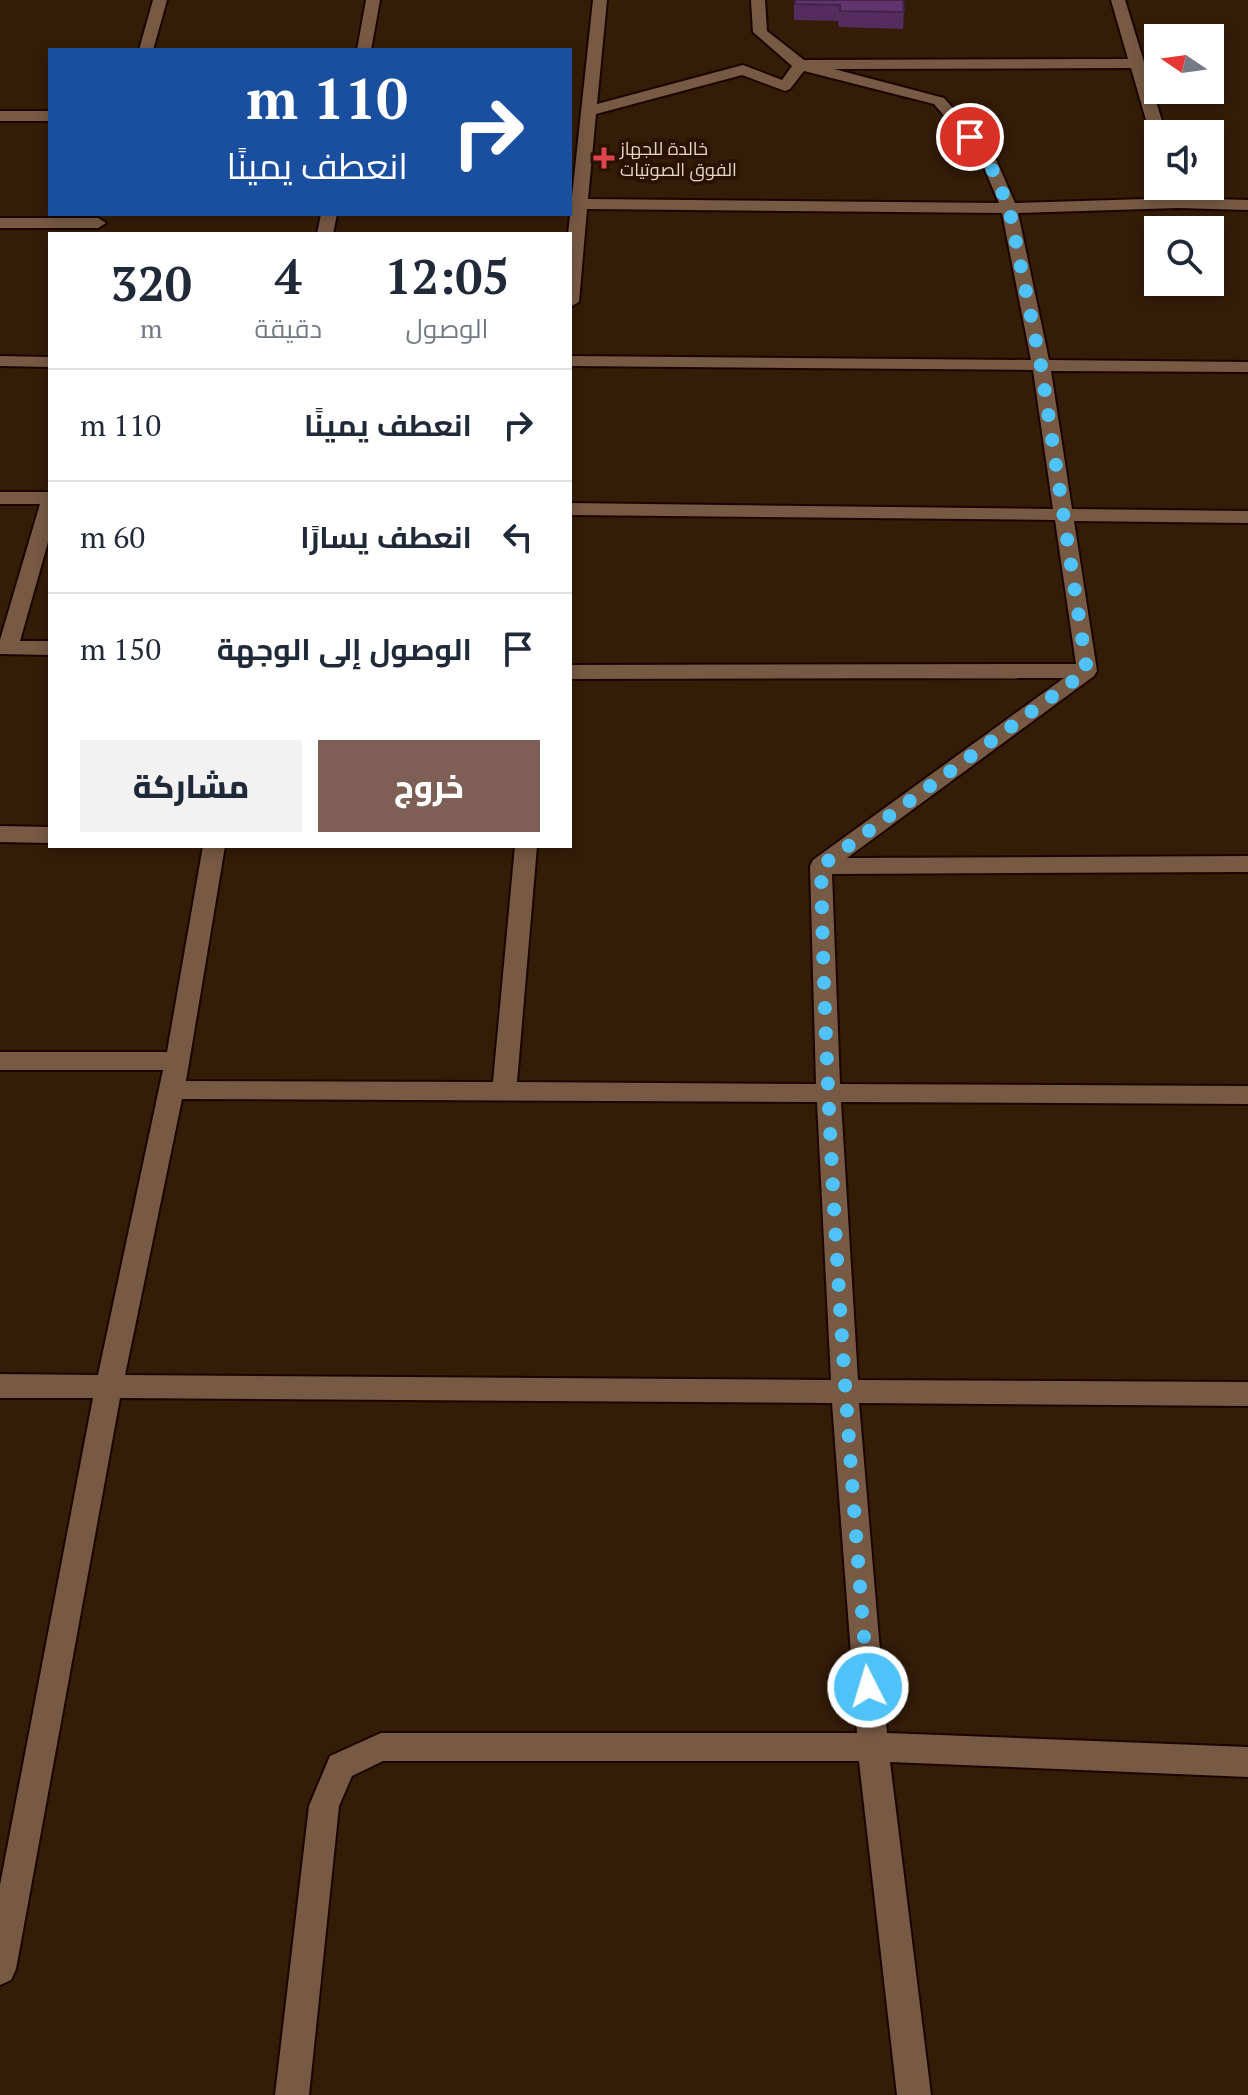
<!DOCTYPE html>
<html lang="ar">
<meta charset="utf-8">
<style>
:root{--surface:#fff;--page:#f2f2f3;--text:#1f2937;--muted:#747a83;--line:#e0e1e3;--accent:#7d5f56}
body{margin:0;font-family:"PT Serif",Cairo,serif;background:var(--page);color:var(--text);direction:rtl;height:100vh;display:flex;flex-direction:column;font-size:30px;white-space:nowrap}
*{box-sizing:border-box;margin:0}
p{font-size:26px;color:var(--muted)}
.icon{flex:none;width:44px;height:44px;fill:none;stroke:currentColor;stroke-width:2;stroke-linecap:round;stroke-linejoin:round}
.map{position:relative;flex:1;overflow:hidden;direction:ltr}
.drawer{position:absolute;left:48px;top:232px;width:524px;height:616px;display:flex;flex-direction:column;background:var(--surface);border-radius:0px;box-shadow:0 4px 12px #0003;direction:rtl}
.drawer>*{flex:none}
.guide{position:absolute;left:48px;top:48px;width:524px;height:168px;border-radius:0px;box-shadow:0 4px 12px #0003;direction:rtl;background:#1a4fa0;color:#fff;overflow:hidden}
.needle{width:52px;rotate:283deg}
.controls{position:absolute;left:1144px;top:24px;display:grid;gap:16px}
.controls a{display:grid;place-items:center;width:80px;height:80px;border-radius:0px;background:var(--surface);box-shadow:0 4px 12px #0003;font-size:40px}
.pin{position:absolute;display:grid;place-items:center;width:68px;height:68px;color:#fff;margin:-34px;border:4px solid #fff;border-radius:50%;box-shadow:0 2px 8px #0007}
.me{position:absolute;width:88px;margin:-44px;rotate:355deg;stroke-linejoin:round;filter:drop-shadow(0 0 6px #0008)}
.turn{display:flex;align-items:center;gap:28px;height:168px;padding:0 32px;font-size:36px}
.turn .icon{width:104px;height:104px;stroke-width:2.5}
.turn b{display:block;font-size:56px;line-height:68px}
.eta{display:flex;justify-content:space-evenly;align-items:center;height:136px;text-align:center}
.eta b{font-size:48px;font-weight:800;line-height:56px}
.cta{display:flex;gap:16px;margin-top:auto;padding:16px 32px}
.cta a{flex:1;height:92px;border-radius:0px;background:var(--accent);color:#fff;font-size:32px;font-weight:800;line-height:92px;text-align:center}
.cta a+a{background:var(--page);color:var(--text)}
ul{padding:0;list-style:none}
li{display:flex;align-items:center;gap:24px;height:112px;padding:0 32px;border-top:2px solid var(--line)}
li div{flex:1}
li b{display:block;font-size:30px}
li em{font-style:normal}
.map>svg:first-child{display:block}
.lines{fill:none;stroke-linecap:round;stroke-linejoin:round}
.minor-casing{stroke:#1b0500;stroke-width:4}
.minor{fill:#775a44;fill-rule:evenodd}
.wall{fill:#542d5e}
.building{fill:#62346d;stroke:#45244c;stroke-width:2}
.route{stroke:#4fc3f7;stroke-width:14;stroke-dasharray:0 25.2}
.health-dot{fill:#e0444e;stroke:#2a1201;stroke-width:3}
.labels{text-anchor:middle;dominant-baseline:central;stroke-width:8;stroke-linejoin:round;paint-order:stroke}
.far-poi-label{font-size:18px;fill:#e4d3c7;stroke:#2a1201;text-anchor:start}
</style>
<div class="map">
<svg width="1248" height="2095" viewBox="0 0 1248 2095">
<rect width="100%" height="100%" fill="#341c07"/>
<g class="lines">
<!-- minor casing -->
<g class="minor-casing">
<path id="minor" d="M153,0H167L153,50H139Z
M366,0H380L371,50H357Z
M593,0H607L597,104L743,65L782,80L792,66L753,32L751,0H765L767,31L804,60L1128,59L1111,0H1125L1166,134H1158V139L1150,134L1131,68L834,69L944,98L994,155L1015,203L1178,198L1248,200V210L1178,208L1018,213L1049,360L1248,362V372L1051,371L1072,509L1248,511V523L1074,521L1097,671L1094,676L847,858L1248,856V872L832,874L840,1084L1248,1086V1104L841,1102L858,1380L1248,1382V1406L859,1403L887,1733L1248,1747V1777L890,1762L931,2095H897L859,1761H383L352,1776L339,1806L309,2095H275L309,1806L330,1756L381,1733H857L832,1403L120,1398L16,1969L11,1980L0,1985V1885L93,1398H0V1374L98,1375L163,1070H0V1052H167L203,846H225L186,1081L493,1082L515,846H537L517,1082L816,1084L810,866L813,860L1064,678L570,679V665L1076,664L1055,520L570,515V503L1053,509L1033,370L570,366V356L1031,360L1002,213L587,209L579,302L570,307L568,234ZM804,71L934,104L979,156L999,203L588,199L596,114L742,75L785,91L790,89ZM182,1099L817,1102L831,1380L125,1375Z
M0,111H50V121H0Z
M321,214H337L333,234H317Z
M0,218H98L106,223L98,228H0Z
M0,356L50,357V367L0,366Z
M0,492H50V535L20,641H50V655L0,654V640L40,504H0Z
M0,826L50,827V843L0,842Z"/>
</g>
<!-- minor -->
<use href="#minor" class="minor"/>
</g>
<!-- wall -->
<path class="wall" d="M794,0H903L904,12L903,29L839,27L838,21L794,20Z"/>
<!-- building -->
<path class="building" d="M795,0H903L904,12L840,11V5L795,4Z"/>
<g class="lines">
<!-- route -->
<path class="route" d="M868,1687C846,1414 826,1141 821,866L1087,671L1041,366L1009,208L986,155L970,137"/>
</g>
<!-- markers -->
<path class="health-dot" d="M600 146h8v8h8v8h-8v8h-8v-8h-8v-8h8z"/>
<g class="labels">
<!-- far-poi labels -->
<g class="far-poi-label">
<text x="620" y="148">خالدة للجهاز<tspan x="620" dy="21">الفوق الصوتيات</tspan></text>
</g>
</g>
</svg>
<div class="controls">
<a><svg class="needle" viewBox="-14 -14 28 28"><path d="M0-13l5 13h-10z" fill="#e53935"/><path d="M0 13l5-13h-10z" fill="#747a83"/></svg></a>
<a><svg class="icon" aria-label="sound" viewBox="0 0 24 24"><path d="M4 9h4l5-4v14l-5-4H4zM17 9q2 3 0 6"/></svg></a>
<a><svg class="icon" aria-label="search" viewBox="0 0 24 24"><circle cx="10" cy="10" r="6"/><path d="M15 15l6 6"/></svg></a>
</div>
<div class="pin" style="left:970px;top:137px;background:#d93025"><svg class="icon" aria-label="arrive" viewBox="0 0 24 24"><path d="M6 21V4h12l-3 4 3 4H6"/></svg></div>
<svg class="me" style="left:868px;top:1687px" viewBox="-20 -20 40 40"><circle r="17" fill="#4fc3f7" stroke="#fff" stroke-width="3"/><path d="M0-11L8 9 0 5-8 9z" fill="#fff"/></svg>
<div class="guide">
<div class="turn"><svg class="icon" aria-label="right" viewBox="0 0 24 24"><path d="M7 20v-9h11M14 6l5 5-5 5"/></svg><div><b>110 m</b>انعطف يمينًا</div></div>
</div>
<section class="drawer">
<div class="eta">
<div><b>12:05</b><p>الوصول</p></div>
<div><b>4</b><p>دقيقة</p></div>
<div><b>320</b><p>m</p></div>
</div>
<ul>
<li><svg class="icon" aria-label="right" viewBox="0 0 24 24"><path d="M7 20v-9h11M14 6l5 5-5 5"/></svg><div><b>انعطف يمينًا</b></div><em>110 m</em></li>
<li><svg class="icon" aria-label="left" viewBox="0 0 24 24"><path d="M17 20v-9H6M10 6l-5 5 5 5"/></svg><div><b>انعطف يسارًا</b></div><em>60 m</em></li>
<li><svg class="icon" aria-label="arrive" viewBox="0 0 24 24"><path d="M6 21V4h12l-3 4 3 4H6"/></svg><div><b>الوصول إلى الوجهة</b></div><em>150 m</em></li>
</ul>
<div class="cta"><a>خروج</a><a>مشاركة</a></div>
</section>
</div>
